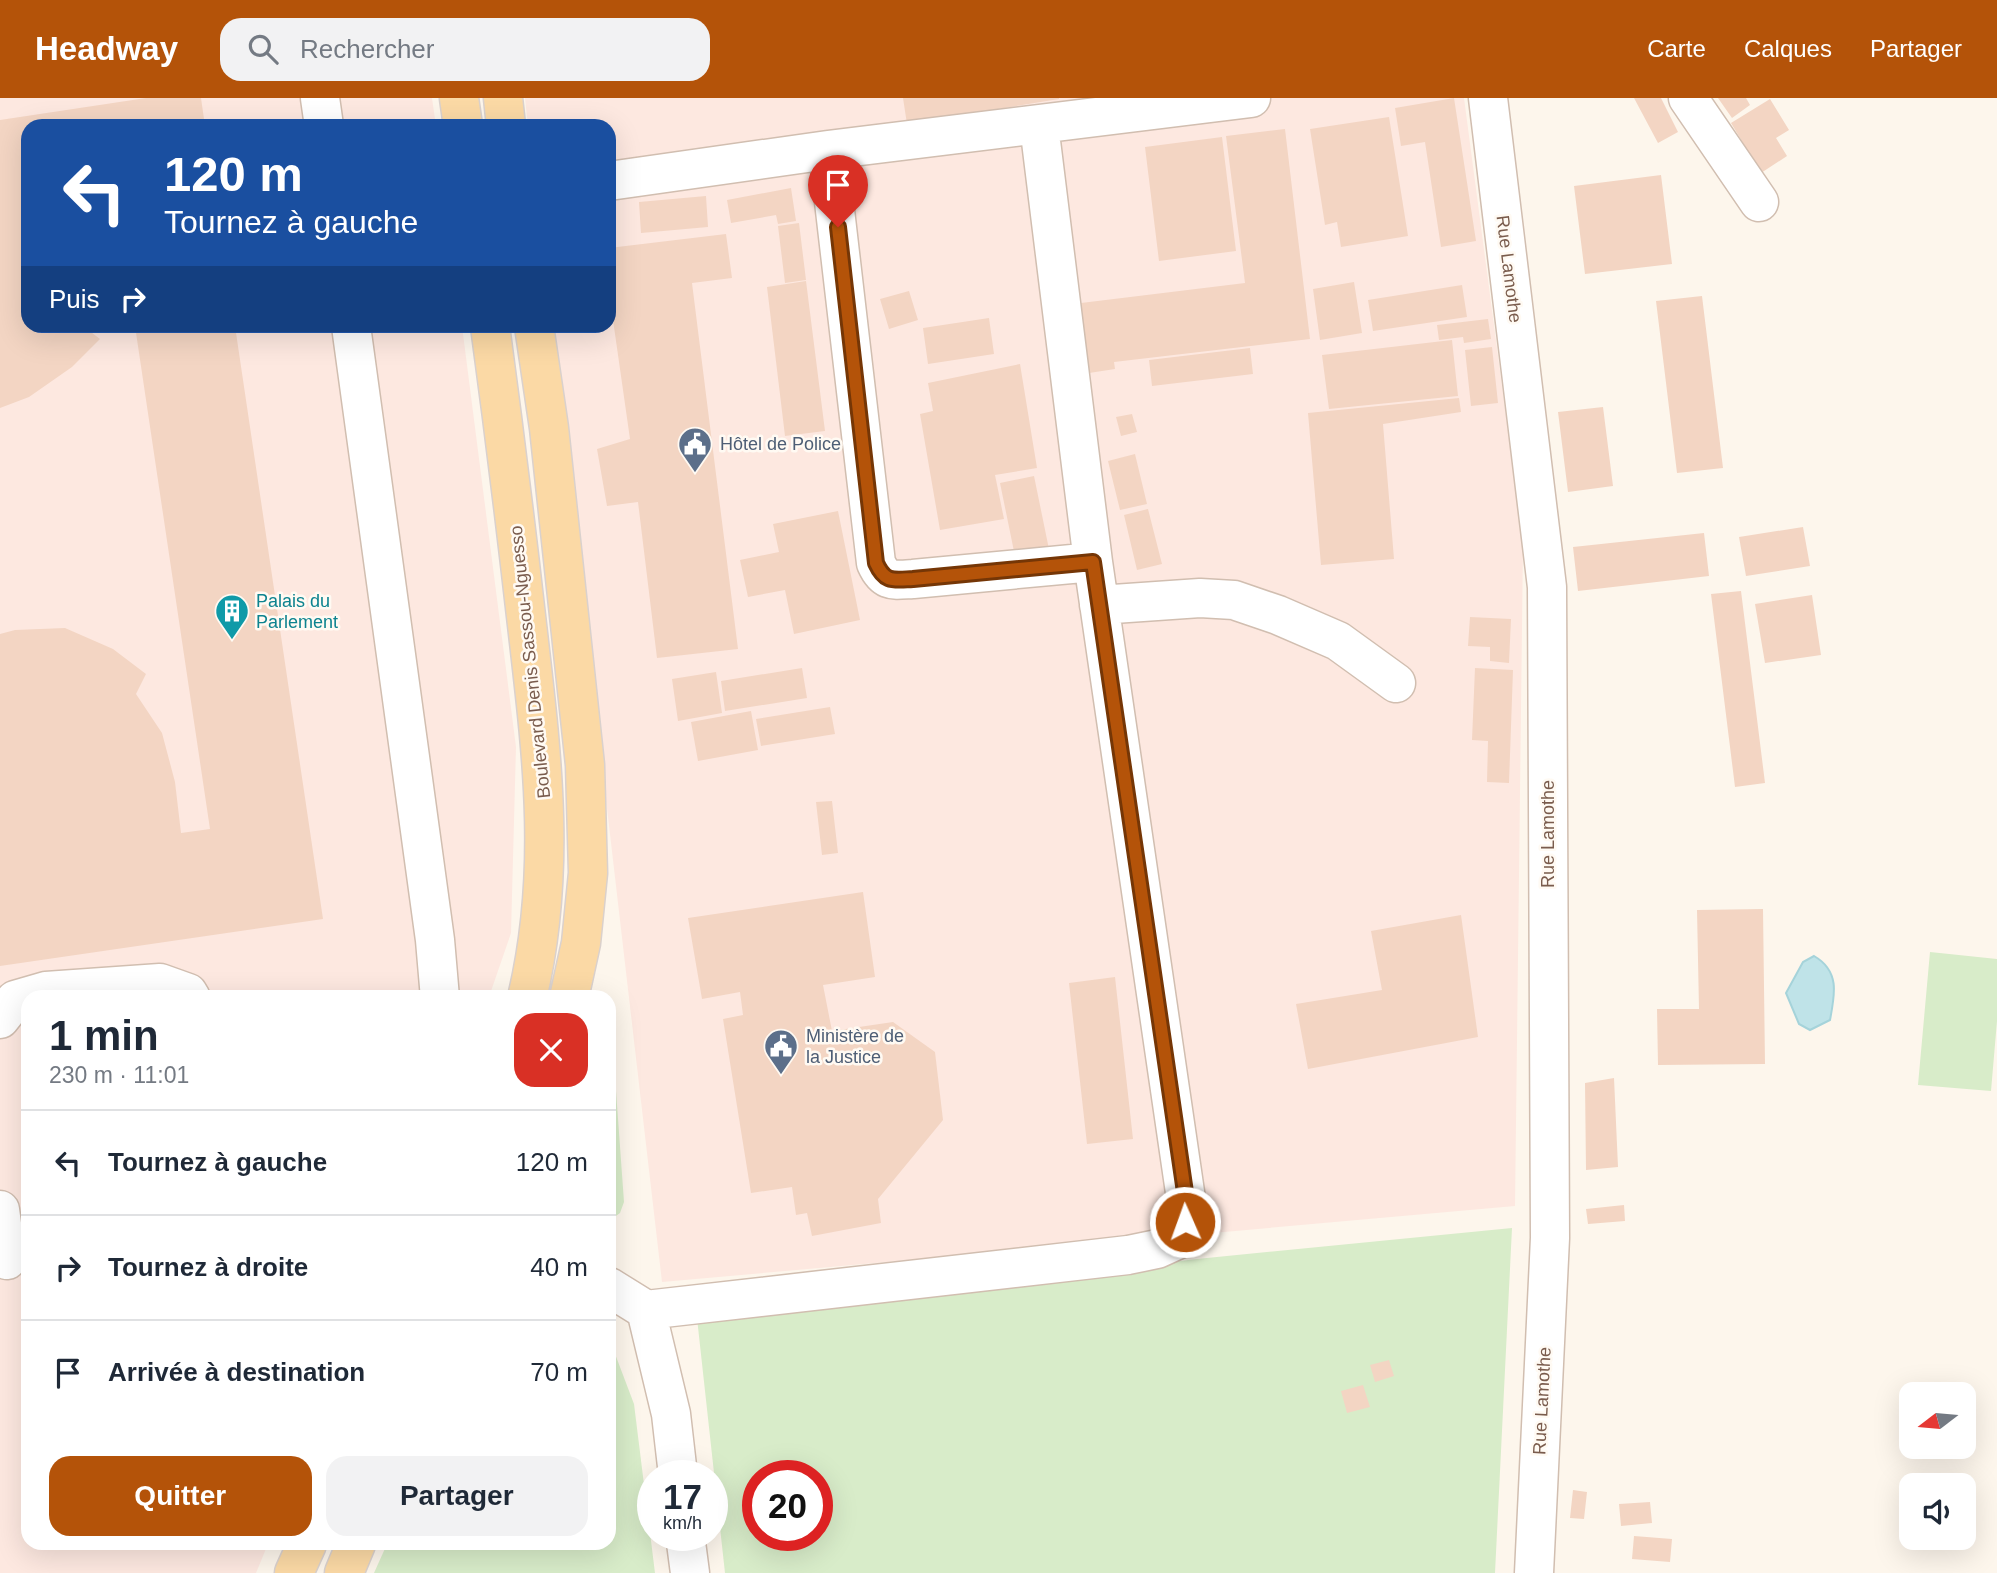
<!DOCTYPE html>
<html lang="fr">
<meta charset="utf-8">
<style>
:root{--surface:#fff;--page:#f2f2f3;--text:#1f2937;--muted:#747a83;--line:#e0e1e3;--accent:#b45309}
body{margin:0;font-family:Helvetica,sans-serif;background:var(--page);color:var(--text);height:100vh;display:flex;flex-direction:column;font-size:26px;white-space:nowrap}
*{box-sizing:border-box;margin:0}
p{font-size:23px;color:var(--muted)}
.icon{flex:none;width:38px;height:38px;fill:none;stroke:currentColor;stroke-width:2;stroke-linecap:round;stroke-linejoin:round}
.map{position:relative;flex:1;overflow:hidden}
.drawer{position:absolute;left:21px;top:892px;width:595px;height:560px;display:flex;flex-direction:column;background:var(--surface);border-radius:21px;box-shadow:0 7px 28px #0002}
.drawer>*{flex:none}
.banner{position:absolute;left:21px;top:21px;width:595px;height:214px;border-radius:21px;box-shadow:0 7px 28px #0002;background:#1a4fa0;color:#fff;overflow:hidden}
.needle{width:46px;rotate:254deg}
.tools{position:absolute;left:1899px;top:1284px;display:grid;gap:14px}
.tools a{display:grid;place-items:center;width:77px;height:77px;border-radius:14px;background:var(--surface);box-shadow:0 7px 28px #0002;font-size:35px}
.speed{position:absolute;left:637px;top:1362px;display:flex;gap:14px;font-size:35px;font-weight:700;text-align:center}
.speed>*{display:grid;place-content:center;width:91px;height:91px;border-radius:50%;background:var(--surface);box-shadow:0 7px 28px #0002;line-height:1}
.speed small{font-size:18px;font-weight:400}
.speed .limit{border:10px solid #d22;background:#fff;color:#111}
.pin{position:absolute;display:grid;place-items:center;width:60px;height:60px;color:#fff;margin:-72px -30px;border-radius:50% 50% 50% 0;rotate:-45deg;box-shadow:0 0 7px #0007}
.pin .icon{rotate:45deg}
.me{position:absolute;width:77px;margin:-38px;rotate:358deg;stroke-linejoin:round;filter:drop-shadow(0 0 5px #0008)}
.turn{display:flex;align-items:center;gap:24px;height:147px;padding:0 28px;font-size:32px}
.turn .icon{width:91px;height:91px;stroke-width:2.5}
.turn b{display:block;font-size:49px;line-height:60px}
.then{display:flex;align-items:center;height:66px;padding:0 28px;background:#0003;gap:14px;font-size:26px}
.round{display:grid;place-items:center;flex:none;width:74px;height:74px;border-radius:21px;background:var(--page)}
.head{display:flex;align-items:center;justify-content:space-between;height:119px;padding:0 28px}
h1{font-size:42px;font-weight:800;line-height:52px}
.cta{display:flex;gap:14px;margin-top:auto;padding:14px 28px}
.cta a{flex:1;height:80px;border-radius:21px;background:var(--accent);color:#fff;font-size:28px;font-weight:800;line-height:80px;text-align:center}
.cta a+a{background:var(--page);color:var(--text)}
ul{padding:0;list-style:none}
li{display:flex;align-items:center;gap:21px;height:105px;padding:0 28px;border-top:2px solid var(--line)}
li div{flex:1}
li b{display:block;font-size:26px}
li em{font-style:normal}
header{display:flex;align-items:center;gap:42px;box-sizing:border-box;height:98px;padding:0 35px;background:var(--accent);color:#fff}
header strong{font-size:33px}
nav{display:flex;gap:38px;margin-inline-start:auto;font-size:24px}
.search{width:490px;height:63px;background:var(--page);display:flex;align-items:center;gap:18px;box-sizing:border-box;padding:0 24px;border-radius:21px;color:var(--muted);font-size:26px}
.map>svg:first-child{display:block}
.commercial{fill:#fde8e0}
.green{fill:#d8ecc9;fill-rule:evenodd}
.water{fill:#bfe3e8;stroke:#a5d3da;stroke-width:2}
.building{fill:#f3d5c3}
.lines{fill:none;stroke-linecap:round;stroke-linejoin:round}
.minor-casing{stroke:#d1beb0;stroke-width:41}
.major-casing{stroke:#dad1cd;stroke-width:41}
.minor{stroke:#fff;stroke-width:38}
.major{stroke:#fbd9a5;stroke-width:38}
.route-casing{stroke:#753606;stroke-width:18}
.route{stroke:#b45309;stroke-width:12}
.labels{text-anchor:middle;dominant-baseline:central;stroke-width:5;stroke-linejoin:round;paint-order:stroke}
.street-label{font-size:18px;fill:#7a5c4d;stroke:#fffaf3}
.service-label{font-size:18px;fill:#4e5e75;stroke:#fffaf3;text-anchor:start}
.culture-label{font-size:18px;fill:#0d838f;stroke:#fffaf3;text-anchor:start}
</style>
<header>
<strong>Headway</strong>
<div class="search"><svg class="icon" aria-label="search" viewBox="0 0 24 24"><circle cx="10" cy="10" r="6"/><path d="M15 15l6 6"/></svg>Rechercher</div>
<nav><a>Carte</a><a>Calques</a><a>Partager</a></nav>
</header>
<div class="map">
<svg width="1997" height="1475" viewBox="0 0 1997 1475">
<rect width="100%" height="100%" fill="#fdf6ec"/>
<!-- commercial -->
<path class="commercial" d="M0,0H432L436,28H28V228H462L516,649L511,835L489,899L28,900V1446H268L256,1475H0Z
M525,0H1464L1523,447L1515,1108L662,1184L551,228H609V28H528Z"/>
<!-- green -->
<path class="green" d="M1930,854L1997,861V923L1991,993L1918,987Z
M609,971L615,979L624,1104L620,1115L609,1123Z
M1512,1130L1495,1475H725L697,1220L1197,1161ZM758,1377H817V1437H758Z
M609,1240L634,1306L655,1475H374L387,1446H609Z"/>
<!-- water -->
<path class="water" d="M1814,858C1840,873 1835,896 1830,922L1810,932L1799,926L1786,895L1803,864Z"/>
<!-- building -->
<path class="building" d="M146,0H201L205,28H28V228H83L100,241L72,269L29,299L0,310V22Z
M903,0H1059V1L907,26Z
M1454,0L1476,143L1441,149L1425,44L1401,48L1395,10Z
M1634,0H1661L1678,34L1658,45Z
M1718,0H1746L1750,7L1732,20Z
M1770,1L1789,32L1776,40L1787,58L1761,75L1731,25Z
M1389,19L1408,138L1341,149L1337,124L1325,127L1310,31Z
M1285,31L1310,241L1114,264L1115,271L1089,275L1081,205L1245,185L1226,38Z
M1222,39L1236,153L1159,163L1145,49Z
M1661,77L1672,166L1585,176L1574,88Z
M791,90L796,123L778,126L776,117L731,125L727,102Z
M706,98L708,129L641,135L639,104Z
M799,125L806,182L785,185L778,128Z
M726,136L732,180L692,185L738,551L657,560L638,404L607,408L597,351L630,341L609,194V150Z
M806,183L825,333L785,338L767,189Z
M1354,184L1362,235L1320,242L1313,191Z
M1462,187L1467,219L1373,233L1368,202Z
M909,193L918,222L889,231L880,201Z
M1702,198L1723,370L1677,375L1656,203Z
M989,220L994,256L928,266L923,230Z
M1488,221L1491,241L1464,245L1463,239L1439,242L1437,227Z
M135,228H235L323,821L0,868V536L15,532L65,530L113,551L146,576L136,596L162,635L175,684L181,735L210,731Z
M1452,242L1458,298L1329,311L1322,257Z
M1492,249L1498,305L1471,308L1465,252Z
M1250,250L1253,276L1152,288L1149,262Z
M1020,266L1037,370L995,377L1004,421L940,432L920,316L933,313L928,285Z
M1459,300L1461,314L1383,326L1394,461L1321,467L1308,315Z
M1603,309L1613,388L1568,394L1558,314Z
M1132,316L1137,334L1121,338L1116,319Z
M1135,356L1147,406L1120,412L1108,363Z
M1034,378L1051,461L1017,468L1000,385Z
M1148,411L1162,466L1137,472L1124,417Z
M838,413L860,522L794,536L785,492L748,499L740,462L779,454L773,426Z
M1803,429L1810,468L1746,478L1739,439Z
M1704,435L1709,478L1578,493L1573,449Z
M1741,493L1765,685L1735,689L1711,496Z
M1812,497L1821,557L1765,565L1755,506Z
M1470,519L1511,521L1509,565L1490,563V549L1468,548Z
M802,570L807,600L725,613L721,583Z
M1475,570L1513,572L1509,685L1487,684L1488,643L1472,642Z
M716,574L722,615L678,623L672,581Z
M830,609L835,636L761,648L756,621Z
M751,613L758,652L698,663L691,624Z
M832,703L838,755L822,757L816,704Z
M863,794L875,879L823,887L832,933L893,924L935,954L943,1022L878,1101L881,1125L812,1138L807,1115L796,1117L792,1089L751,1095L723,921L743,917L740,894L702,901L688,820Z
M1763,811L1765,966L1658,967L1657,911H1699L1697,812Z
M1461,817L1478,939L1308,971L1296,906L1382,892L1371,833Z
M1115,879L1133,1041L1087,1046L1069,885Z
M1614,980L1618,1069L1586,1072L1585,985Z
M1624,1107L1625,1123L1588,1126L1586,1111Z
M1389,1262L1394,1278L1375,1284L1370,1267Z
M1363,1287L1370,1309L1347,1315L1341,1293Z
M1573,1392L1587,1394L1584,1421L1570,1420Z
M1650,1404L1652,1425L1621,1428L1619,1406Z
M1634,1438L1672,1441L1670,1464L1632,1461Z"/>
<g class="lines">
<!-- minor casing -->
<g class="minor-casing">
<path id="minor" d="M320,0L324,28
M1488,0L1547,489L1550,1140L1534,1475
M1688,0L1759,104
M828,52L876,465C885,485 893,482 913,481L1093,464
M609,83L828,52L1251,0
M351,228L435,842L440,900
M1099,507L1200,500L1234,502L1278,517L1338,543L1396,585
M0,921L15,902L46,893L160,885L188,895L191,900
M0,1112L7,1162
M609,1189L646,1212L671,1316L678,1377
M646,1212L1128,1157L1157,1151L1179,1141L1186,1124V1101L1093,464L1039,27
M685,1437L690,1475"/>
</g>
<!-- major casing -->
<g class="major-casing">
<path id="major" d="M459,0L463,28
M503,0L506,28
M490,228C503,324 515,421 526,518C541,649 558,769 527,900
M534,228L549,330L585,667L588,775L581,845L569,900
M294,1475L307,1446
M344,1475L356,1446"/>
</g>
<!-- minor -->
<use href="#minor" class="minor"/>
<!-- major -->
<use href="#major" class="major"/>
</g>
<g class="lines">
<!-- route casing -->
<g class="route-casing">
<path id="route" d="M838,129L876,465C885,485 893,482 913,481L1093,464L1186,1101L1185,1124"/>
</g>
<!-- route -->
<use href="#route" class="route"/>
</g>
<!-- icons -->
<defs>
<g id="civic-pin" transform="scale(1.75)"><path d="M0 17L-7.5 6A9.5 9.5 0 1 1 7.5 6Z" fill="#5c6f8a" stroke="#fffaf3"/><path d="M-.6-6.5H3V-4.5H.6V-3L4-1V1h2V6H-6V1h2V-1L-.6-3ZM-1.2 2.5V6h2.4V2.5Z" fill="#fff"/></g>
<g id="building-pin" transform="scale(1.75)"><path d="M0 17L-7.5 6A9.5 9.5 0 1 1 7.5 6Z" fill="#0f9aa8" stroke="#fffaf3"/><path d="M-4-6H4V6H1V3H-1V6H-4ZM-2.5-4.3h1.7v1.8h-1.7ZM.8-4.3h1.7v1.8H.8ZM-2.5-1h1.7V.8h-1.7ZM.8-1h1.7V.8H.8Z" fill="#fff"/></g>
</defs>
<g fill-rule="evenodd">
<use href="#civic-pin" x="695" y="346"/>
<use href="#building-pin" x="232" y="513"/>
<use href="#civic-pin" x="781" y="948"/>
</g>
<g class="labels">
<!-- street labels -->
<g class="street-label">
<text transform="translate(1509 171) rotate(83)">Rue Lamothe</text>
<text transform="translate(530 564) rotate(-96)">Boulevard Denis Sassou-Nguesso</text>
<text transform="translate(1548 736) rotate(-90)">Rue Lamothe</text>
<text transform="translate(1542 1303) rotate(-87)">Rue Lamothe</text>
</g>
<!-- service labels -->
<g class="service-label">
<text x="720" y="346">Hôtel de Police</text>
<text x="806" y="938">Ministère de<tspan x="806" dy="21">la Justice</tspan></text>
</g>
<!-- culture labels -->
<g class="culture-label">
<text x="256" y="503">Palais du<tspan x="256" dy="21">Parlement</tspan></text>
</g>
</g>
</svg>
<div class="tools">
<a><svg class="needle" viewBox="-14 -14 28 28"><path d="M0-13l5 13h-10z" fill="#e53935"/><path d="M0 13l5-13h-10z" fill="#747a83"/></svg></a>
<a><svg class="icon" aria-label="sound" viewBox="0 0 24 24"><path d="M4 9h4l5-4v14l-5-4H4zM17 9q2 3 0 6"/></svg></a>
</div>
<div class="speed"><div>17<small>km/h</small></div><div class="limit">20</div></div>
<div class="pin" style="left:838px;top:129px;background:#d93025"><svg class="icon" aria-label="arrive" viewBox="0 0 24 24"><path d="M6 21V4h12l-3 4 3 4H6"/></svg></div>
<svg class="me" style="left:1185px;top:1124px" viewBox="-20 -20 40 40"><circle r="17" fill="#b45309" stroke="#fff" stroke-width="3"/><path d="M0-11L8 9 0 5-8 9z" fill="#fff"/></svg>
<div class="banner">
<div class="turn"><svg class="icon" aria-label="left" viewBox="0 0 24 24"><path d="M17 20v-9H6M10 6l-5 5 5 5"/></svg><div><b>120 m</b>Tournez à gauche</div></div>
<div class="then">Puis<svg class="icon" aria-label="right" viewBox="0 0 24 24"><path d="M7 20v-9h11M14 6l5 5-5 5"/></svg></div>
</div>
<section class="drawer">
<div class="head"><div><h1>1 min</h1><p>230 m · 11:01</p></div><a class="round" style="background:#d93025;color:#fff"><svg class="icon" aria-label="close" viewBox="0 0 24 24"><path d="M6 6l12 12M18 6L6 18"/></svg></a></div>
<ul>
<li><svg class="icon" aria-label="left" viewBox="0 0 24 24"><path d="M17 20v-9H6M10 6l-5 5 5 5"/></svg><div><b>Tournez à gauche</b></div><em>120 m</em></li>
<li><svg class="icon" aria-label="right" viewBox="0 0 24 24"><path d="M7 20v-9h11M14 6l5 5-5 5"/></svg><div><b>Tournez à droite</b></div><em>40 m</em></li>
<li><svg class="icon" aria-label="arrive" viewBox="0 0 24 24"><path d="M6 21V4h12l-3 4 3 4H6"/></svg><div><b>Arrivée à destination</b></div><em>70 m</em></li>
</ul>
<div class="cta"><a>Quitter</a><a>Partager</a></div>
</section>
</div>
